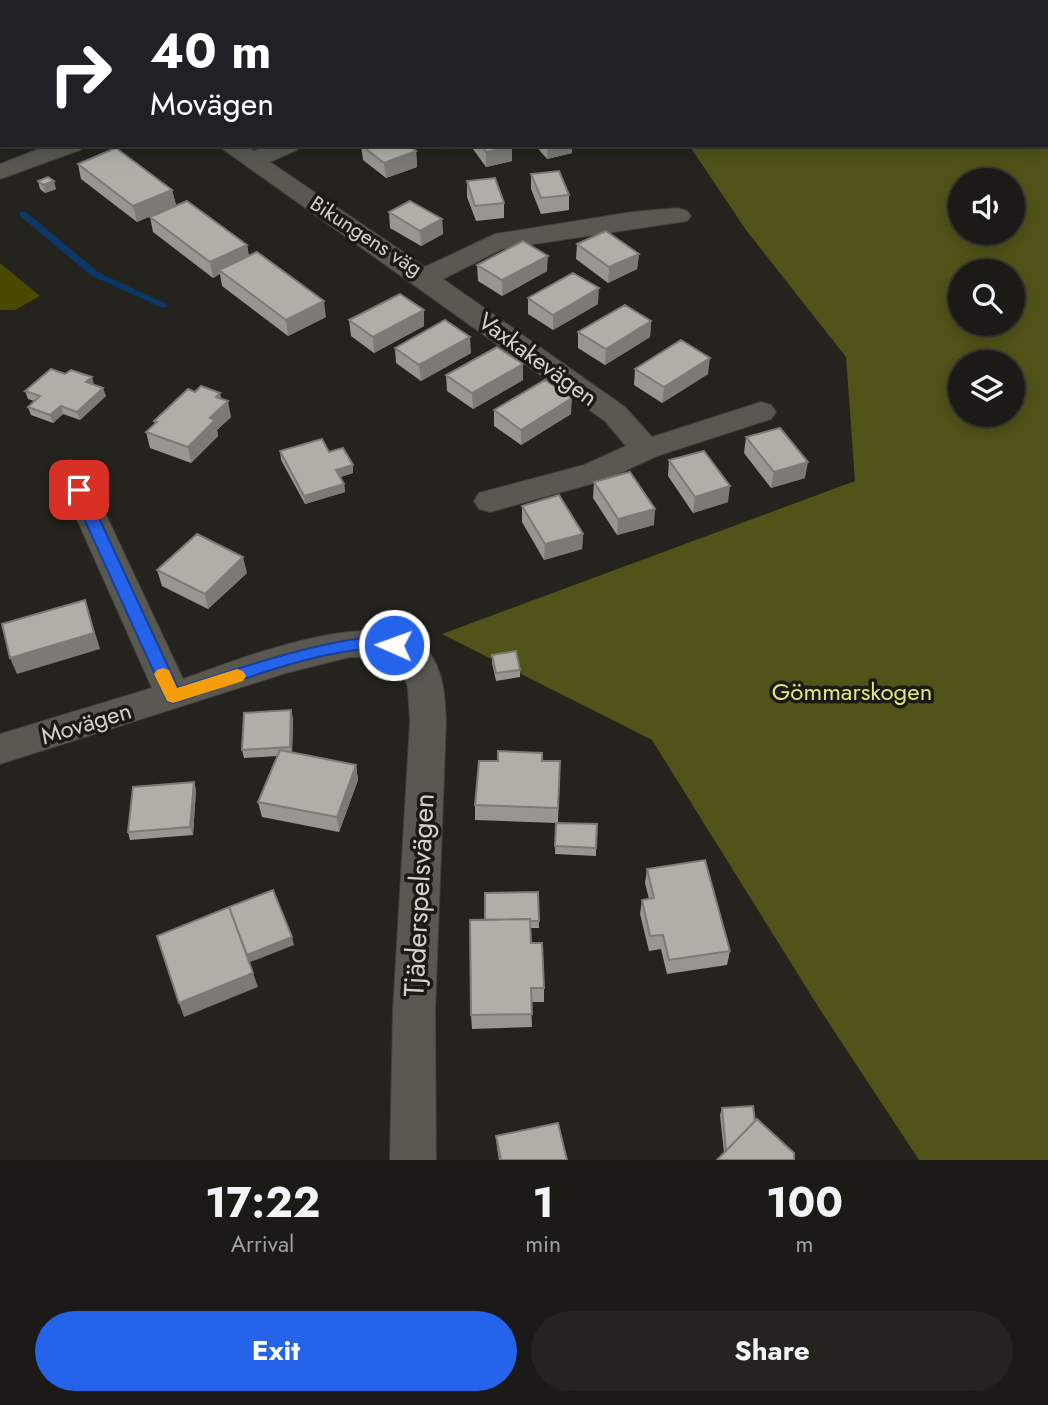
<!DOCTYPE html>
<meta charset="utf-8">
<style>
:root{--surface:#1b1a16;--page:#24231f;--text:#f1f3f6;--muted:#a0a1a1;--line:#393835;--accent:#2563eb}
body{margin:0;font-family:Jost,sans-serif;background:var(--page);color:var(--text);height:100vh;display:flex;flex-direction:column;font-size:26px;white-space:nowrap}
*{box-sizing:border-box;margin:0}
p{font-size:23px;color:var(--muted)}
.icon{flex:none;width:38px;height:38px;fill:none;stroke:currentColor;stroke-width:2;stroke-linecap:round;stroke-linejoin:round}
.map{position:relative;height:1160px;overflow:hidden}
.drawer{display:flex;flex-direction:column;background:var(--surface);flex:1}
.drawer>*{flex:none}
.banner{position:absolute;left:0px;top:0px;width:1048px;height:147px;box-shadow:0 4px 18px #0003,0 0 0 2px var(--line);background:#202124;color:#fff;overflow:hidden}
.controls{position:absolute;left:948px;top:168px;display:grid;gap:14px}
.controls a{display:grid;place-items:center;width:77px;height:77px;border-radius:50%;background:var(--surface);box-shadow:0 4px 18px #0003,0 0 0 2px var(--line);font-size:35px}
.pin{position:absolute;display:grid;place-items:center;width:60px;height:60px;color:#fff;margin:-30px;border-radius:14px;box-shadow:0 4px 10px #0006}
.me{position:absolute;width:77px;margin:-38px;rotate:272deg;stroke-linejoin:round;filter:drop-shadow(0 0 5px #0008)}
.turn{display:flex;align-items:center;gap:24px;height:147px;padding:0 35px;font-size:32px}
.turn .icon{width:91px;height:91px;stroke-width:2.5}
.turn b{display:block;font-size:49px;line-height:60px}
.eta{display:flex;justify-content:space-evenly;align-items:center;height:119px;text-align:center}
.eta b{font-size:42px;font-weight:700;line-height:49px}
.action{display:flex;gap:14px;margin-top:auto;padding:14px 35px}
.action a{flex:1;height:80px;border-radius:42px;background:var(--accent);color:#fff;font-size:28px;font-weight:700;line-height:80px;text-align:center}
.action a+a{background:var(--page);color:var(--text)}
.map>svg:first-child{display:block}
.green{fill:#494a00}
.forest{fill:#515318;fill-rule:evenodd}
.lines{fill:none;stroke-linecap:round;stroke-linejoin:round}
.stream{fill:#0c3769;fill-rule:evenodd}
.service-casing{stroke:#413f3a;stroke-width:1}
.minor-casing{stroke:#413f3a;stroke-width:2}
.service{fill:#595851;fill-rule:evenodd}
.minor{fill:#595851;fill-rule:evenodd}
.wall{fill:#979690}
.shaded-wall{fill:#7b7a75}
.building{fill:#b0afa7;stroke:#7b7a75;stroke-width:2}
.route{fill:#2563eb;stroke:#184099;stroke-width:2}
.slow{fill:#f59e0b}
.labels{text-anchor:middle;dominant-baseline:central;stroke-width:7;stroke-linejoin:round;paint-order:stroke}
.far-street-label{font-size:21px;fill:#d2d1cd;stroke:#1b1a14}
.street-label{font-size:24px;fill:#d2d1cd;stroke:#1b1a14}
.park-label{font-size:24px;fill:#e2e67e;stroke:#1b1a14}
.near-street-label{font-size:28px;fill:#d2d1cd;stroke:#1b1a14}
</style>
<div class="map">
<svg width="1048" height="1160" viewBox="0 0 1048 1160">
<rect width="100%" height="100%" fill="#24231d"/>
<!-- green -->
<path class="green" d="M0,262V263L40,296L15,310H0Z"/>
<!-- forest -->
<path class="forest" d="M654,0H1048V1160H919L819,1008L652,740L442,634L855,481L846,357L746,230L689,145H1046V2H648ZM961,180H1013V233H961ZM961,271H1013V324H961ZM961,362H1013V415H961Z"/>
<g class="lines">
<!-- stream -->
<path class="stream" d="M20,212H26L98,272L168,305L167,307H161L92,276L20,216Z"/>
<!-- service casing -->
<g class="service-casing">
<path id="service" d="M441,145H454L448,149Z"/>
</g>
<!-- minor casing -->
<g class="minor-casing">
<path id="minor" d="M436,0H460L435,2Z
M0,7H2L0,20Z
M49,145H84L80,150L0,179V164Z
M217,145H245L254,151L268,145H301L297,150L270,162L425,267L495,234L632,212L678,208L687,211L691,216L687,221L502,249L443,279L625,407L652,437L761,402L771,405L776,412L771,419L657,456L605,480L490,512L479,509L474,501L479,493L584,465L626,446L605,421Z
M70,460L81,463L85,470L183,679C235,661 386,599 428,651C444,671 445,697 446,722L435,1011L436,1160H390L393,1011L410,722L408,688L402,669L387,657H350L286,673L0,764V734L152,688L55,470L59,463Z"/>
</g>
<!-- service -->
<use href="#service" class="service"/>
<!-- minor -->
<use href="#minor" class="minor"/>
</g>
<!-- wall -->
<path class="wall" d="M361,145L416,151L417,167L386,178L363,160Z
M470,145H511L512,161L486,167Z
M535,145H572V153L547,159Z
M78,164L172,190L176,205L137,222L81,179Z
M531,174L569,195V210L541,214L531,189Z
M38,181L56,189L45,193L40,189Z
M467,181L504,203V218L476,221L467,197Z
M389,212L442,219L443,234L421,246L390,228Z
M150,217L247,245L249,256L326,317L288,336L222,286L220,274L213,278L153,232Z
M577,244L639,254L637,269L608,283L576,259Z
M477,265L547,271L502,296L478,281Z
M528,298L598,304L553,330L528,314Z
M349,320L424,326L374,353L351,336Z
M651,321L650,337L605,365L578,348V332Z
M395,348L471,353L421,381L396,363Z
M523,364V380L473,409L447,391L446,375Z
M635,369L708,374L662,403L634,385Z
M94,385L106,396L80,420L63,414L53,423L31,415L28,407L34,401L28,399L25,391Z
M221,399L231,417L217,430L218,436L191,463L150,448L146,432L155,424L154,421Z
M494,410L571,414L521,445L494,426Z
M746,437L805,478L771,488L744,453Z
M280,451L329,452L353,473L340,477L344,484L345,492L305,504L281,460Z
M669,460L728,502L693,513L668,476Z
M594,482L654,525L617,535L593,498Z
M522,506L583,534L582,549L544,560L522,522Z
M157,570L247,573L208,609L162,586Z
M492,655L520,670V677L496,681L492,663Z
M293,718L292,753L356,765L358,780L339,832L262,817L258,802L277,756L244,758L242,750Z
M498,761H560L558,823L596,848V856L555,854L556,823L475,820V805Z
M194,782L196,790L193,835L130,840L128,832Z
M647,869L730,951L727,965L667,974L661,949L649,951L640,914L642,900L649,899L645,883Z
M538,892L539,928H530L531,943L544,988V1002H531L532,1027L472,1029L471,1015L485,920Z
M722,1108L755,1121L724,1153L720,1115Z
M496,1136L567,1160H499L497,1148Z"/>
<!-- shaded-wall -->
<path class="shaded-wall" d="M62,0H78L79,2H50Z
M0,71H2V87H0Z
M548,145H572V153L547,159Z
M512,146V161L486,167V152Z
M416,151L417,167L386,178L384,163Z
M54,181L56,189L45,193L43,185Z
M172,190L176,205L137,222L133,206Z
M442,219L443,234L421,246L420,231Z
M247,245L249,261L219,270L220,274L213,278L210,262Z
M639,254L637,269L608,283L609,267Z
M548,256L547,271L502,296V280Z
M599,288L598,304L553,330V315Z
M324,301L326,317L288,336L286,320Z
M424,310V326L374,353L373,337Z
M651,321L650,337L605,365L606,349Z
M470,337L471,353L421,381L419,365Z
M710,358L708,374L662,403L664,387Z
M523,364V380L473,409L472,393Z
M92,377L94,385L86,382Z
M103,388L106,396L80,420L77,412Z
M220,393L223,406L228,401L231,417L217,430L218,436L191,463L188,447L216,397Z
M572,398L571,414L521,445V430Z
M61,406L63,414L53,423L50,415Z
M808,462L805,478L771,488L774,472Z
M353,465V473L338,478L336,470Z
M344,484L345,492L305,504L304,496Z
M730,486L728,502L693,513L695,497Z
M655,509L654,525L617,535L618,519Z
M583,534L582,549L544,560L545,544Z
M243,557L247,573L208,609L205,594Z
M85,600L100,649L17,674L10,658Z
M291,710L293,718L292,755L290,747Z
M356,765L358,780L339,832L337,817Z
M194,782L196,790L193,835L190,827Z
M292,937L294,945L248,963L246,956Z
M253,973L258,987L184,1017L179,1003Z"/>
<!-- building -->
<path class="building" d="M83,0H121L122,2H84Z
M0,108H2V129L0,130Z
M361,145H408L416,151L384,163Z
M481,145H511L512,146L486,152Z
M116,148L172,190L133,206L78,164Z
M559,171L569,195L541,198L531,174Z
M48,177L54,181L43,185L38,181Z
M495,178L504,203L475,206L467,181Z
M187,201L247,245L210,262L150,217Z
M410,201L442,219L420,231L389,212Z
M606,231L639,254L609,267L577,244Z
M523,241L548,256L502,280L477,265Z
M257,252L324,301L286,320L219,270Z
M573,273L599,288L553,315L528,298Z
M400,294L424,310L373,337L349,320Z
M625,305L651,321L606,349L578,332Z
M445,320L470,337L419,365L395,348Z
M681,340L710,358L664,387L635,369Z
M497,347L523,364L472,393L446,375Z
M51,369L65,374L71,370L92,377L86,382L103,388L77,412L61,406L50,415L28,407L40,396L25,391Z
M545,380L572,398L521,430L494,410Z
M201,386L220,393L216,397L228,401L210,418L215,420L188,447L146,432L157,422L154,421L188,389L195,392Z
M780,428L808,462L774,472L746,437Z
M322,439L329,452L343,448L353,465L336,470L344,484L304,496L280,451Z
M704,451L730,486L695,497L669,460Z
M630,472L655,509L618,519L594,482Z
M559,495L583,534L545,544L522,506Z
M197,534L243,557L205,594L157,570Z
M85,600L94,633L10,658L2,624Z
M516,651L520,670L496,673L492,655Z
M291,710L290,747L242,750L244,713Z
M280,750L356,765L337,817L258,802Z
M498,751L542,753V761H560L558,808L475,805L479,761H498Z
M194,782L190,827L128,832L133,787Z
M556,823L597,824L596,848L555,846Z
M705,860L730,951L669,960L663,935L650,936L642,900L654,898L647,869Z
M273,890L292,937L247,955L229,907Z
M538,892L539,921H530V919L485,920V893Z
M229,907L253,973L179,1003L157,936Z
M530,919L531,943H542L544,988H531L532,1014L471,1015L470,920Z
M753,1106L755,1121L726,1151L722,1108Z
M757,1119L794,1153V1160H717Z
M558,1123L567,1160H501L496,1136Z"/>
<!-- route -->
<path class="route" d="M79,485L86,490L178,688C209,678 385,616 402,645C395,657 369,649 356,650C298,657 229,685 173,703L167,701L71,490Z"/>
<!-- slow -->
<path class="slow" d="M163,668L169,670L177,688L237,669L243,671L246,676L243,681L173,703L167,701L154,674L157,670Z"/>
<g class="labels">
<!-- far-street labels -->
<g class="far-street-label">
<text transform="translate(366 236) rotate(33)">Bikungens väg</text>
</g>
<!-- street labels -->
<g class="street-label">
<text transform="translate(538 359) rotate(36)">Vaxkakevägen</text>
<text transform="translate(86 723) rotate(-17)">Movägen</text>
</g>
<!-- park labels -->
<g class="park-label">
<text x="852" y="691">Gömmarskogen</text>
</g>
<!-- near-street labels -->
<g class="near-street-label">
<text transform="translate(419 895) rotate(-87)">Tjäderspelsvägen</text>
</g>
</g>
</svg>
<div class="controls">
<a><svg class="icon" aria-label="sound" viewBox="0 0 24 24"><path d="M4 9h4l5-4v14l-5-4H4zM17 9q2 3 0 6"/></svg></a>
<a><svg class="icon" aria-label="search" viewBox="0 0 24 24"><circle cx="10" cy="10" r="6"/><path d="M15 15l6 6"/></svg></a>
<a><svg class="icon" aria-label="layers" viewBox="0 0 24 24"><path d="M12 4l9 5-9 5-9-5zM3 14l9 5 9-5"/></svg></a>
</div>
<div class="pin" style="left:79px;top:490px;background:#d93025"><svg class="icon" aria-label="arrive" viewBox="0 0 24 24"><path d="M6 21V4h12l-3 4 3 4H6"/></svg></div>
<svg class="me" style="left:394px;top:645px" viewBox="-20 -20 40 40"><circle r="17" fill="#2563eb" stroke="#fff" stroke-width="3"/><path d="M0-11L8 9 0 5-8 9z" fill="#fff"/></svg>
<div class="banner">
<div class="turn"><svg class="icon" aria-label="right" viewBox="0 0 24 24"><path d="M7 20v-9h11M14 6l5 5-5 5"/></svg><div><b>40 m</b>Movägen</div></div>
</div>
</div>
<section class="drawer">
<div class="eta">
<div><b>17:22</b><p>Arrival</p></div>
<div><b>1</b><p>min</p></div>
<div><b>100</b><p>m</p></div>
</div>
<div class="action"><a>Exit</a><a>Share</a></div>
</section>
